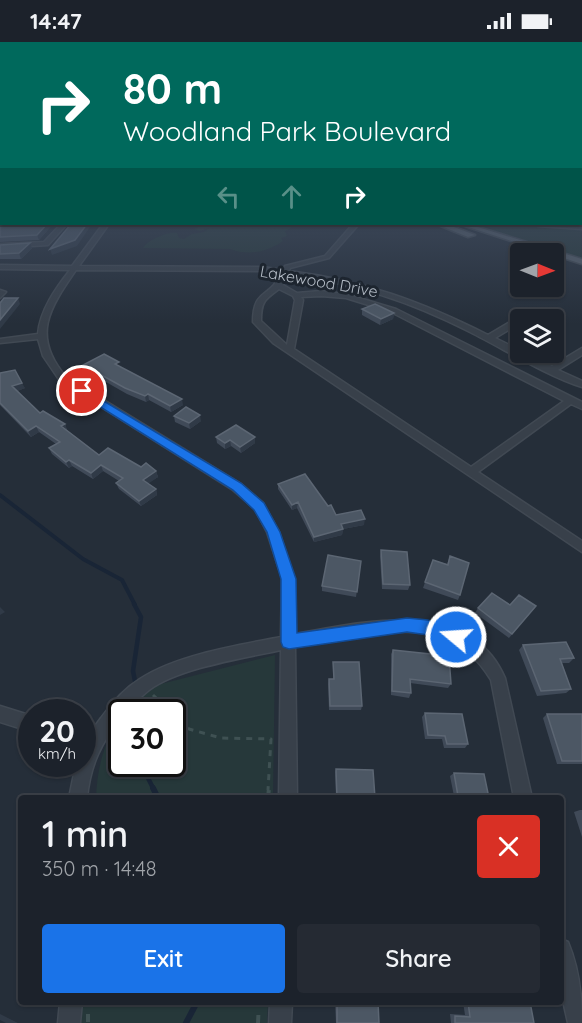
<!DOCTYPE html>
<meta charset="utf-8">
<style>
:root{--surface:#1c222b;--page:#252a33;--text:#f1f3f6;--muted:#a0a4a9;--line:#3a3f47;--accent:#1a73e8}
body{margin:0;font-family:Quicksand,sans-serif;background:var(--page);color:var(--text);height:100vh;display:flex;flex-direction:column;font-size:22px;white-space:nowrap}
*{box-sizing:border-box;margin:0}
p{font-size:20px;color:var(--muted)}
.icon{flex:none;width:33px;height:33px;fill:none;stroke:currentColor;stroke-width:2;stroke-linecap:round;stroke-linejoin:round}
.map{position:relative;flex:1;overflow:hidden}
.details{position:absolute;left:18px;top:753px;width:546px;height:210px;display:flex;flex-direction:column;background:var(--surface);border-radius:6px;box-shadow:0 2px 4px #0004,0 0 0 2px var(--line)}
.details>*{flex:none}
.hud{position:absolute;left:0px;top:0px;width:582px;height:183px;box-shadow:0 2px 4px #0004,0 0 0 2px var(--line);background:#00695c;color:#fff;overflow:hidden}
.needle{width:39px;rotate:91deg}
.tools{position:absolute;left:510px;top:201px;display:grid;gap:12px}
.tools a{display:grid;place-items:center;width:54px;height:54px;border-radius:6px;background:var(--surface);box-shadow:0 2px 4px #0004,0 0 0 2px var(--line);font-size:30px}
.speed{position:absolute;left:18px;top:657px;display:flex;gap:12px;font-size:30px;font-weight:700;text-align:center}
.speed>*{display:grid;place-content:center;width:78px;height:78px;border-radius:50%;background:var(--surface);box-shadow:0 2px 4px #0004,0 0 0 2px var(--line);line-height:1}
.speed small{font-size:15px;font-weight:400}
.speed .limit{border:3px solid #111;border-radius:9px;background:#fff;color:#111}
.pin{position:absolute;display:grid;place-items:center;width:51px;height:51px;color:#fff;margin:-26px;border:3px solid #fff;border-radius:50%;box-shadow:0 2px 6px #0007}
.me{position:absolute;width:66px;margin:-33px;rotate:288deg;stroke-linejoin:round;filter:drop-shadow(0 0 4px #0008)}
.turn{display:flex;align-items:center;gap:21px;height:126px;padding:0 24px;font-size:27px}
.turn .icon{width:78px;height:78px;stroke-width:2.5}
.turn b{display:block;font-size:42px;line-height:51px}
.lanes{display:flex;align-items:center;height:57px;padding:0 24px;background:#0003;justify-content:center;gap:30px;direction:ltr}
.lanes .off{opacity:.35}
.round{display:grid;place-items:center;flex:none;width:63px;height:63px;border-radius:6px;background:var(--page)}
.head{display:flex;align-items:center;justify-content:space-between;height:102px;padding:0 24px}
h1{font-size:36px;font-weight:600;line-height:45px}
.primary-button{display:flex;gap:12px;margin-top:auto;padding:12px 24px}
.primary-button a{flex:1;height:69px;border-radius:6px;background:var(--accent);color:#fff;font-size:24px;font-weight:600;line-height:69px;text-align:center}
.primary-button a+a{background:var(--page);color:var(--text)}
.status{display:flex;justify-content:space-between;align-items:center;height:42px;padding:0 30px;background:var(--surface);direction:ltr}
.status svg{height:16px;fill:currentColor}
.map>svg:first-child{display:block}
.green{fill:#26383a}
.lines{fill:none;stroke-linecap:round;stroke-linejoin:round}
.stream-far2{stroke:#192536;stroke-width:4}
.stream-far1{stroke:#192536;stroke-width:4.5}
.stream{stroke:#192536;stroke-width:6}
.minor-casing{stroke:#414953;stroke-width:3}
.major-casing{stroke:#414953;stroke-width:3}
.path-far1{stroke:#3f5153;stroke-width:3;stroke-dasharray:6 6;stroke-linecap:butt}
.path{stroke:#3f5153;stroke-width:4;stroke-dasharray:8 8;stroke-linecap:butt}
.minor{fill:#38404a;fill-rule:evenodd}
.major{fill:#565f6a;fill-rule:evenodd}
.wall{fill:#404a58}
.shaded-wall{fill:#303a47}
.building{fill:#4c5764;stroke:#5c6673;stroke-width:1.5}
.route{fill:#1a73e8;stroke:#114b97;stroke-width:1.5}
.labels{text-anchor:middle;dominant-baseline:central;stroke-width:6;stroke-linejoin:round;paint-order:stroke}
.far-street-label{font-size:16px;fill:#b3bbc5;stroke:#1d252f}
</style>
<div class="status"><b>14:47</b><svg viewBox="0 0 49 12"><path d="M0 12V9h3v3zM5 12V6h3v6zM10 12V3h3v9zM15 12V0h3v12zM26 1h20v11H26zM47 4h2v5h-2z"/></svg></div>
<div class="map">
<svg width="582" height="981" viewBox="0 0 582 981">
<rect width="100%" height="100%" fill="#252e39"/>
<!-- green -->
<path class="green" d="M580,144L582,217L471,182H580Z
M205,182H288L291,186L285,189L287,194L281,196L283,199C268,210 248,214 230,207L143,206C147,198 169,189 177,191L179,196L184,197L192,192L204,190L209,186L200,189L194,187Z
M275,613L273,756H96C97,726 104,700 121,675L122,722H172V670H125L146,651L161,642Z
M83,960H268L267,981H79Z"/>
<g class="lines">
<!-- stream-far2 -->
<path class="stream-far2" d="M0,453L83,517L122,538L135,563"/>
<!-- stream-far1 -->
<path class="stream-far1" d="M134,562L141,575L133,629L136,644
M138,654L140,670
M141,722L154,748"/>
<!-- stream -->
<path class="stream" d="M153,746L158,756
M186,981L197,960"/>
<!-- minor casing -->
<g class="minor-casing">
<path id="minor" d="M580,159H582V163H580Z
M61,182H67L48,203L0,206V202L44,200Z
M103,182H109L79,224L262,225L283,228L285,224L325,214L353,182H359L329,216L290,226L289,229C365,239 420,259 488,293L517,276H523L520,278V281L495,296L552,324L582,306V313L558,328L582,339V345C547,334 504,307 470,290C409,259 356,242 287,232L283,243L297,251L321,249L346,252L396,267L582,360V367L571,362L478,430L582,499V510L273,301L253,280C253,246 270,257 281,231L262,229L76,228C49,267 31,294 66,335L241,442L263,461L279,490L294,536L295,592C363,580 470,554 505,636L532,756H514L491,638C479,618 461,601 439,594C400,582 335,598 295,605L297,756H279L281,608C244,616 179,626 149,648C140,655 133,663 125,670H122V675C101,700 90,724 87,756H69L76,722H82C82,702 89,692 101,676C111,662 125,646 140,637C176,613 239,603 281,595L282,536L267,490L255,467L233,448L60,339L43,314L38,297L0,301V297L38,292C40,268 56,246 70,228L0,227V223L72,224ZM279,247L293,254L295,258L287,303L261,279C261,260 264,258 279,247ZM321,254L346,256L391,270L564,359L471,425L294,307L303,258L301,255Z
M535,182L582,183V187L538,184Z
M0,248L6,250L0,256Z
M0,664L32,674V690L0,680Z
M561,897L568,900C579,926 582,953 582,981H568L561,950Z
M60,960H82L80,981H58Z
M270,960H292L291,981H269Z"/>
</g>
<!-- major casing -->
<g class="major-casing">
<path id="major" d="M436,182H446L475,193L468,195Z
M459,182H468L582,217V222Z"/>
</g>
<!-- path-far1 -->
<path class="path-far1" d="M153,653L189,687L221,696L271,697L268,748"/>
<!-- path -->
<path class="path" d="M268,756L269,746
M88,972V981
M258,981L259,960"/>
<!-- minor -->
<use href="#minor" class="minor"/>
<!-- major -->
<use href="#major" class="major"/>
</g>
<!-- wall -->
<path class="wall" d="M0,167L2,182H53L39,198L0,200Z
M0,203L32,206L21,217H0Z
M362,267L394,271L393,277L380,283L362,273Z
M83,323L120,325L183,363L171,370L149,358L146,360L127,352L85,328Z
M0,331L25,346L17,349L40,371L65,382L67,388L99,413L156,429L158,435L148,441L156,447L157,453L141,464L119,447L116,441L119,439L103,429L93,437L72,424L69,426L52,412L49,406L56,402L39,390L31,395L0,363Z
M174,374L201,379L190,387L175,380Z
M216,395L255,401L241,411L231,404L225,407L217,401Z
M278,442L336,473L364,483L343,487L342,493L314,500L297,466L292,468L278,447Z
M381,508L410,543L408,548L382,547L380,514Z
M450,514L460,553L458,558L423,546L433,518L447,522Z
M361,519L356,555L322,549V544Z
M510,563L536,564L509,596L475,571L478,566Z
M523,603L574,616L569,621H562L571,647L566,651L537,654L519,608Z
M393,608L451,642L448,646L410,641L411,651L409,656L391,653V612Z
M333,620L362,664L361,668H329L328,642L329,637H333Z
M425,671L468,702L465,706H444L442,697H425L422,675Z
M547,672H582V722H557L543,676Z
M336,727L375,756H336L335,730Z
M454,731L489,756H444L447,753L454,754L450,734Z
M580,768H582V795L574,770Z
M335,960H378L379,981H336Z
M463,960H530L534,981H451L450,972L465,973Z"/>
<!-- shaded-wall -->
<path class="shaded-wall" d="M47,182H53L39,198L37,193Z
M87,182H92L77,204L52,213L50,207Z
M30,201L32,206L21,217L19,211Z
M18,256L20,262L0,287V278Z
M394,271L393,277L380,283L381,277Z
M22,341L25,346L15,350L12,344Z
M148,352L149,358L146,360L145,354Z
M182,357L183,363L171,370L170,364Z
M200,373L201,379L190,387L189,381Z
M65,382L67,388L64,390L61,384Z
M36,384L39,390L31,395L28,389Z
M255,395V401L241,411L240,405Z
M230,398L231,404L225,407V401Z
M69,418L72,424L69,426L66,420Z
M101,423L103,429L93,437L91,431Z
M156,429L158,435L145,444L143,438Z
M156,447L157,453L141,464L139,459Z
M298,460L297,466L292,468V463Z
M365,477L364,483L343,487L342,493L314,500V495L341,482Z
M0,565L5,570L0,573Z
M0,972L18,981H6L0,978Z"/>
<!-- building -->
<path class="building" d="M2,164V182H47L37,193L0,195V167L1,166Z
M71,182H87L75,198L50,207Z
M30,201L19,211L0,212V203Z
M4,256H18L0,278V261Z
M375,262L394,271L381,277L362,267Z
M104,312L119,320L115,322L182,357L170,364L148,352L145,354L125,346L83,323Z
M15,328L22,341L12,344L40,371L43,369L65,382L61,384L99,413L108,406L141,425L146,421L156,429L143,438L156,447L139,459L116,441L123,436L101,423L91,431L69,418L66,420L49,406L60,400L36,384L28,389L0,361V331Z
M186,365L200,373L189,381L174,374Z
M236,383L255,395L240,405L230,398L225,401L216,395Z
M305,432L328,464L331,463L336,473L361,468L365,477L341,482L343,487L314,495L298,460L292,463L278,442Z
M381,508L407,510L410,543L383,542Z
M328,513L361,519L357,550L322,544Z
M450,514L469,521L460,553L425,540L433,518L448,523Z
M492,551L510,563L519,553L536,564L512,592L478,566Z
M566,600L574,616L560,617L571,647L541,649L523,603Z
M393,608L449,614L451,642L410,637L411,651L392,649Z
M333,620H359L362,664H330L329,637H334Z
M425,671L462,672L468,702H447L445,694L428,693Z
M547,672H582V719H562Z
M336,727L373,728L375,756H337Z
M454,731L484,732L489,756H447V753L458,754Z
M337,960H378L379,981H337Z
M468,960H530L534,981H455V974L470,975Z"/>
<!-- sky -->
<linearGradient id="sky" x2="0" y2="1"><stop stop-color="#14191f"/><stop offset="0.51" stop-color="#404c5f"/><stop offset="1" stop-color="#404c5f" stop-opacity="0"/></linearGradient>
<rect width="582" height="282" fill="url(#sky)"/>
<!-- route -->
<path class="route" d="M82,346L241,441L264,461L280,490L296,537L297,591L407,576L428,578L462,590L464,595L462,600L456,602L428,593L407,590L289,607L283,605L281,600V537L267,490L254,468L233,448L78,351V347Z"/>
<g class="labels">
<!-- far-street labels -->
<g class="far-street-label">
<text transform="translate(319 239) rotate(10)">Lakewood Drive</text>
</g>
</g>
</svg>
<div class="tools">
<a><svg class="needle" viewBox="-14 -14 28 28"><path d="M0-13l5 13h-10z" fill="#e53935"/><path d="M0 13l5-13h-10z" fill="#a0a4a9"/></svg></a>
<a><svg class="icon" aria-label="layers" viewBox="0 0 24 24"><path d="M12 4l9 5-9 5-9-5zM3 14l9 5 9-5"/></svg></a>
</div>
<div class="speed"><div>20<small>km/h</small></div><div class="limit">30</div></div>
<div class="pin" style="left:82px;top:349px;background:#d93025"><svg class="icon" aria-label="arrive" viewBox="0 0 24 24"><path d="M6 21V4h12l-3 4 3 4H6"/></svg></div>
<svg class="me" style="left:456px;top:595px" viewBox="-20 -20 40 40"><circle r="17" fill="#1a73e8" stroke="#fff" stroke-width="3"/><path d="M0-11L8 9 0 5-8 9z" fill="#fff"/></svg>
<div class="hud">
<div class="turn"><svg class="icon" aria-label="right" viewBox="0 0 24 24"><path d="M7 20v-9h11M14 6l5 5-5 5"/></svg><div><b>80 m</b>Woodland Park Boulevard</div></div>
<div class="lanes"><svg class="icon off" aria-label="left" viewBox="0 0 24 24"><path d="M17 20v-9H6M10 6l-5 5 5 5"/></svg><svg class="icon off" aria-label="ahead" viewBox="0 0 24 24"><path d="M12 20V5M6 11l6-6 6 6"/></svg><svg class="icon" aria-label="right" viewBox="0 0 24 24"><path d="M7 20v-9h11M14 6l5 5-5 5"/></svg></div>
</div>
<section class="details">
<div class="head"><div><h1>1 min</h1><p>350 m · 14:48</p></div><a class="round" style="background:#d93025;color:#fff"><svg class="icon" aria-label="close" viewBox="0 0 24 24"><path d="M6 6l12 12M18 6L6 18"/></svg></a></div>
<div class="primary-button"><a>Exit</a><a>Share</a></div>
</section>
</div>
